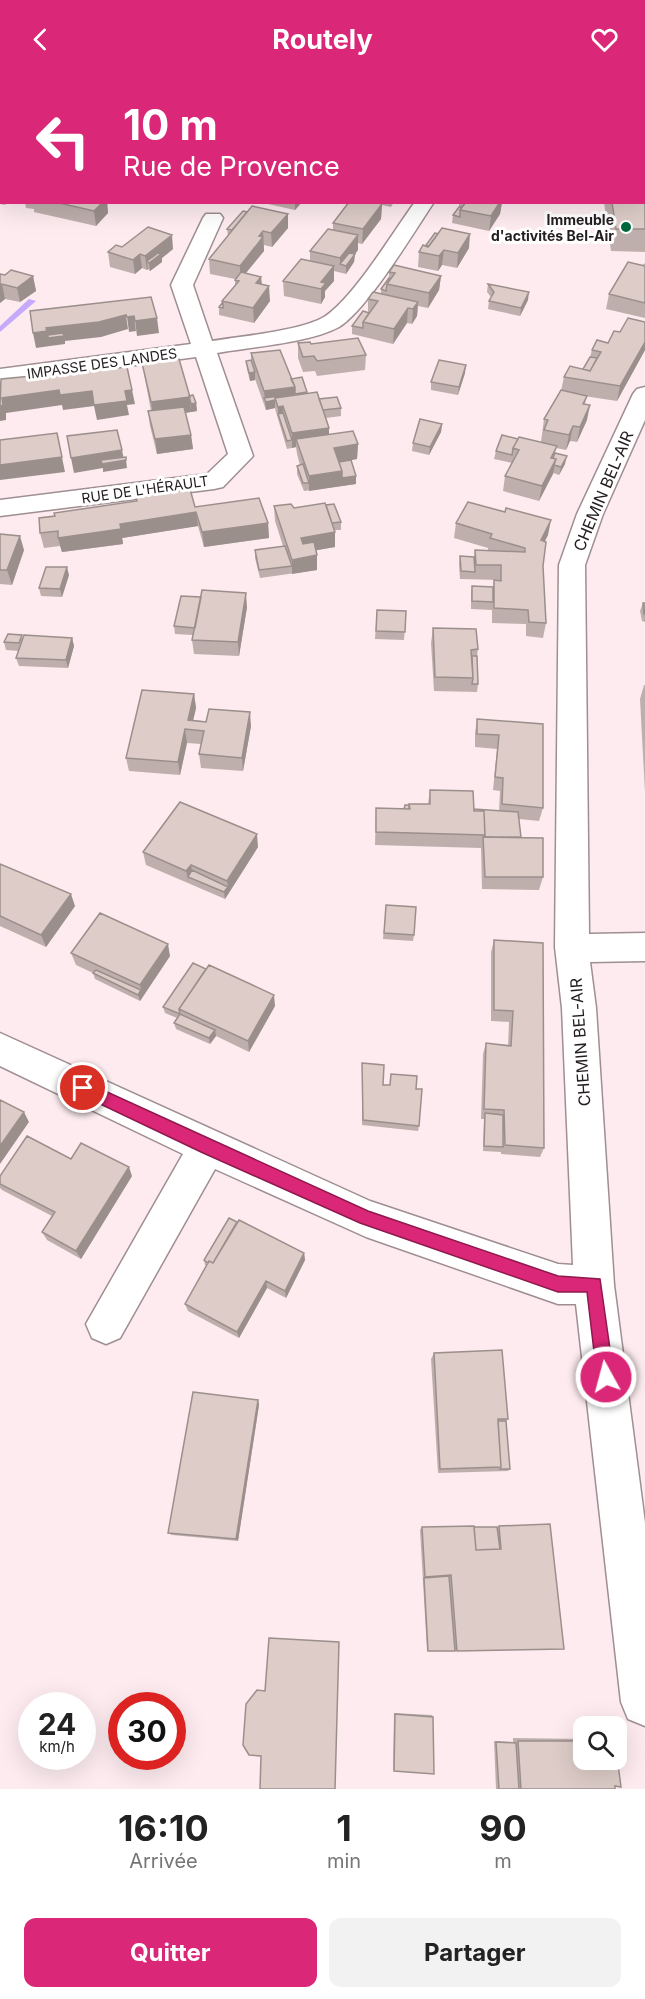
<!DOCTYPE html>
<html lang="fr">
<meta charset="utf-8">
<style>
:root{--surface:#fff;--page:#f2f2f2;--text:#222;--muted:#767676;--accent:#db2777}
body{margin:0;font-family:Inter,sans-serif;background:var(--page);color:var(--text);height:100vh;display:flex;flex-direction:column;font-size:22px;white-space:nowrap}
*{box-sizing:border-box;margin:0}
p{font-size:20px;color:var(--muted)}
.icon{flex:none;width:33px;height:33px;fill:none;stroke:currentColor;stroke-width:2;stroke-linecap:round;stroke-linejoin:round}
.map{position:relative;height:1711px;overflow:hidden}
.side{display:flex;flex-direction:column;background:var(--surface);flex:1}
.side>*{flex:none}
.guide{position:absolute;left:0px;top:0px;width:645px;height:126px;box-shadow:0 6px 24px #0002;background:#db2777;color:#fff;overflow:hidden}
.fabs{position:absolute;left:573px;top:1638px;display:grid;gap:12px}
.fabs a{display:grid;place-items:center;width:54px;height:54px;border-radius:12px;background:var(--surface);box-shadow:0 6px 24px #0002;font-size:30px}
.speed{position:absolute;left:18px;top:1614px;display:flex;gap:12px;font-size:30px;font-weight:700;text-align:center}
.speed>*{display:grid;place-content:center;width:78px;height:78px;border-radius:50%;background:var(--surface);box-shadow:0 6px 24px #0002;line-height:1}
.speed small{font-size:15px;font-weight:400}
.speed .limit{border:9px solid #d22;background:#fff;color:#111}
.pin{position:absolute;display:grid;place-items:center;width:51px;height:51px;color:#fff;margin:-26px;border:3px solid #fff;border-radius:50%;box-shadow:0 2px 6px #0007}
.me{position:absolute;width:66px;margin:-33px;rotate:353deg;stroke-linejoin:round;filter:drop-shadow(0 0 4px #0008)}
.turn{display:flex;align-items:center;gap:21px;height:126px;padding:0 24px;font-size:27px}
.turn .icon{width:78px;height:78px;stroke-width:2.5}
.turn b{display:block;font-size:42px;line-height:51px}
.eta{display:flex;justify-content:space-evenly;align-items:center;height:102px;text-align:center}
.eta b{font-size:36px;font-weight:700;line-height:42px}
.cta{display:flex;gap:12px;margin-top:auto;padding:12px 24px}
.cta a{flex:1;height:69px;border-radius:12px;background:var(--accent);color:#fff;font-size:24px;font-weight:700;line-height:69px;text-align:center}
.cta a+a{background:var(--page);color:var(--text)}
header{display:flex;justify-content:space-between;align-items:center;height:78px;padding:0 24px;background:var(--accent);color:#fff;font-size:27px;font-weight:700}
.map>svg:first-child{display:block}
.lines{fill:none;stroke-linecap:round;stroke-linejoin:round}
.stream{fill:#c5a9fb;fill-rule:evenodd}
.minor-casing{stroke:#9f8e92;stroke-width:3}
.minor{fill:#fff;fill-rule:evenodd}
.wall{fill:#beafac}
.shaded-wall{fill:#9b8f8c}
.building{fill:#ddccc8;stroke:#9b8f8c;stroke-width:1.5}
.route{fill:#db2777;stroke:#8e194d;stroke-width:1.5}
.poi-dot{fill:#00683e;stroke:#fff;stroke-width:2}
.labels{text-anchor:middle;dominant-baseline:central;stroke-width:6;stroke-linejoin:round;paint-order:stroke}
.far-poi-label{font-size:14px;font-weight:bold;fill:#231d1f;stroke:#fff;text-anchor:end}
.far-street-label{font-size:14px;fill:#231d1f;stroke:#fff}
.street-label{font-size:16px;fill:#231d1f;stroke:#fff}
</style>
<header><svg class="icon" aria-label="back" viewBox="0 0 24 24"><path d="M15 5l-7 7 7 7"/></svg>Routely<svg class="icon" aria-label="heart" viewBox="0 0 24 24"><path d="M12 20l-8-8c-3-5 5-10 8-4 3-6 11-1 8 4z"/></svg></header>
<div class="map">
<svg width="645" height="1711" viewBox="0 0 645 1711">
<rect width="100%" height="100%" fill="#fdebef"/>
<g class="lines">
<!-- stream -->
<path class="stream" d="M29,221L36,223L0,254V248Z"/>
<!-- minor casing -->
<g class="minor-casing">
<path id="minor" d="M415,124H434C414,154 367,232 339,249C310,265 250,269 217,275L253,378L223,409L214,411L0,438V422L207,396L228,376L196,279L0,305V291L191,266L171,207L203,140L206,136H220L223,140L193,207L212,263C242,258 300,253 324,239C353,221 393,154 415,124Z
M645,309V342L603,436L585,487L589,856L645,855V883L590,884L596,930L614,1207L645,1445V1648L628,1641L621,1624L576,1226H558L366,1159L215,1091L120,1260L106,1266L92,1260L86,1246L183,1076L0,988V955L370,1123L558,1186L573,1187L562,930L555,869L559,487L577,436L633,316L637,311Z"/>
</g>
<!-- minor -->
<use href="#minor" class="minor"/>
</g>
<!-- wall -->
<path class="wall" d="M260,0H282L281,2H268Z
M377,0H447L446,2H377Z
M645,89V174L611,173L604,124H644Z
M0,96L2,97V124H8L5,127L0,126Z
M25,124H107L108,135L96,148L34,134V131L26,130Z
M259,124H302L295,132Z
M349,124H394L391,129L382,127L381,141L362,166L358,165V172L355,176L354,184L346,196L334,193V203L325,213V219L321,226L284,218L283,203L310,183V173L333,152V145Z
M459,124H502L500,136L489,153L452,145L453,137L459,129Z
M288,150L272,169L264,167V173L246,195L261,199L262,206L270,223L254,245L219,237V229L235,208V201L210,196L209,181L228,158L227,151Z
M122,169L173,171L162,180V184L150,193L148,191L147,192L142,190L135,196L110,189L108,174Z
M469,170L457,190L442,187L438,193L418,189L419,174Z
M645,185V240L606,231L609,216Z
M389,194L441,198L439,212L428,230L418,228L417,238L412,246L407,245L393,266L352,256V248L368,235V221L381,215V211L389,200Z
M0,196L5,197L33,198L36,213L20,224L5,221L0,225Z
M488,206L528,222L520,238L488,231L489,223L491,219L487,214Z
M645,244V272L617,323L584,318H587L585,326L587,342L577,364L570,363L566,372L556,370L555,375L565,386L559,397L553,395L539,423L503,413L505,398L512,385L494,381L496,373L541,364L544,341L561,313L564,299L583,291L590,279L592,272L608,265L620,254Z
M298,265L311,266L366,277L365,292L317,298L315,293L303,294L298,280Z
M251,275L291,301L307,315L341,330V338L326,340L329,350V356L358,366L357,381L339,384L356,398V406L304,413L297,396V388L300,387L297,376L296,369L287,371L276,334L275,330L266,332L255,301V302L250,303L247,291L246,283L251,282Z
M142,285L189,318L196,325L197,333L185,335L191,357L193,371L157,376L150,348L148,333H151Z
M465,295L458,317L431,312V304Z
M442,346L441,354L429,377L412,373L413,365Z
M136,419L195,429L268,445L269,460L204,469L198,448L122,460L123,466L62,474L60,468L44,470L40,455L55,438L137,423Z
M326,427L341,444V452H335V469L316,472L317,492L260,500L255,480V472L283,468L275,443L274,428L294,430Z
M456,445L548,457L544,464L543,488L546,545L543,560L526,558V546L492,545V532L471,531V516L472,508L493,509L494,502H499L460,501L459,486L460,478L474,479L475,472L488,473V470L454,460Z
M0,456L24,472L12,507L0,506Z
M69,497L62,519L41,518L39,510Z
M643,525H645V544L642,543L640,533Z
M247,529L239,578L194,576L192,562L193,557L175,556L174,548Z
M377,532L406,533L404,562L375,561Z
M433,550L478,571L477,578L478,606L477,614L434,613L431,565Z
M23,560H72L74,568L68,590L19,588L16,580L19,573L6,572L4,564Z
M644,607H645V714L640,621Z
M194,616L196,630L193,642L251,648L243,693L201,690L199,676L201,666L187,665L180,697L129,693L126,680Z
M477,641L543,646V730L539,743L519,741L521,759L543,799L539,812L482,811L481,770L375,767L376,730L404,731L428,726L430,712L474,731L499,733L500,713L493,712L497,671L475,669V655Z
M258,769L225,821L146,787L143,774Z
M0,786L75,828L46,869L0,848Z
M386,827L414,857L413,863L383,861Z
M494,862L543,865L544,1070L540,1079L501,1076V1074L483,1073L484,1041H481L483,976L486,965L508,968L509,944L491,943V874Z
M71,875L170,878L140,923L95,901L93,895L76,887Z
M275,928L249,974L216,958L210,966L176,951L174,945L177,940L165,935L163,929Z
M362,990L383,1007L416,1011L419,1048L418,1053L362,1047Z
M71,1081L132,1098L81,1181L47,1162L42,1154L52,1138L2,1112L0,1110V1098Z
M304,1175L305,1182L286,1220L267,1210L239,1260L188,1233L185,1226L207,1187H205L204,1182Z
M434,1275L508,1341L506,1343L510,1391L508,1393L438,1395L431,1281Z
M258,1322L259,1327L238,1463L172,1457L168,1455Z
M550,1446L457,1573H427L420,1452L422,1449H497L499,1448Z
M394,1635L432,1637L433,1639L394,1693L393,1691Z
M513,1660L584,1661V1682L615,1708V1711H496L494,1663L513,1664Z"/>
<!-- shaded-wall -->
<path class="shaded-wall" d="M423,0H447L446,2H423Z
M572,0H594L593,2H571Z
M103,124H107L108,135L96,148L94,133Z
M295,124H302L295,132Z
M500,124H502L500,136L489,153L491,138Z
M382,126L381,141L362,166L363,151Z
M288,136V150L272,169L271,155Z
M263,153L264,173L240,202V188L259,158Z
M470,156L469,170L457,190L458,175Z
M172,157L173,171L162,180V184L150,193L149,185L147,183L148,191L147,192L145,178Z
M358,157V172L355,176L354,184L346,196V188L340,186V180Z
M444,172L442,187L438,193L439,178Z
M140,176L142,190L135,196L133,182Z
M334,188V203L325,213V219L321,226V204Z
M33,198L36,213L20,224L17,210Z
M441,198L439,212L428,230L429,215Z
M261,199L262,213L256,205Z
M2,206L5,221L0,225V207Z
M269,208L270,223L254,245L253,230Z
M529,214L528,222L520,238L521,230Z
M418,224L417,238L412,246L413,231Z
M408,230L407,245L393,266L394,251Z
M126,237L128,251L101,259L65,263V266L50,268L46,250Z
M134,238L136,253L129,254L127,239Z
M157,240L159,255L137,258L135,243Z
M47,253L50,268L36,270L33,255Z
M645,264V272L617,323L620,308Z
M466,287L465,295L458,317L459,309Z
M255,294V302L250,303L249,295Z
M295,309V316L307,314V322L283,329L284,343L278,336V329L275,320V330L266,332L264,313Z
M59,312L125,313L132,312L135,326L127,327L129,337L97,342L94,328L63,332L62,327L6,335V342L0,343V328L2,320Z
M190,319L191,334L153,339L151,324Z
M196,325L197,333L191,334V326Z
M590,327L587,342L577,364L580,349Z
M442,346L441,354L429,377L430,369Z
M573,348L570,363L566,372L569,357Z
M329,350V365L296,361V369L292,370V355Z
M57,355L65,394L0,402V387Z
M191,357L193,371L157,376L155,361Z
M358,366L357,381L334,385V370Z
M122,372L124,382H126L127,390L103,394V390L74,395L71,380Z
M567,378L565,386L559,397L561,389Z
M556,381L553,396L539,423L542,408Z
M342,393L356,398V406L309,413V398Z
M196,434L198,448L122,460L120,446Z
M551,442L548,457L538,477L541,462Z
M268,445L269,460L204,469L202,454Z
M121,451L123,466L62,474L58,460Z
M335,454V469L301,475V460Z
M20,458L24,472L12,507L7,492Z
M317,477V492L292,496V482Z
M67,489L69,497L62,519L60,511Z
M246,515L247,529L239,578L238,564Z
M72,560L74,568L68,590L66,582Z
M194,616L196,630L191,652L188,642Z
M250,634L251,648L243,693L242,680Z
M185,651L187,665L180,697L178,684Z
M257,756L258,769L225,821L224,814L228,809L227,803Z
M191,787L193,799H188L189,805L186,793Z
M71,816L75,828L46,869L41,857Z
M168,866L170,878L140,923L138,917L141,912L140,907Z
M274,917L275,928L249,974L248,963Z
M215,952L216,958L210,966L209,960Z
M24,1034L29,1044L0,1086V1068Z
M129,1089L132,1098L81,1181L76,1173Z
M304,1175L305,1182L286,1220L285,1213Z
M266,1203L267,1210L239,1260L237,1254Z
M258,1322L259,1327L238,1463L236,1461Z"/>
<!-- building -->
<path class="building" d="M203,0H230L229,2H201Z
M513,0H572L571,2H512Z
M644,89H645V151H616L612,124H644Z
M0,96L2,97V112H0Z
M55,124H103L94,133Z
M349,124H373L382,126L363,151L333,145Z
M466,124H500L491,138L460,132Z
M252,128L288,136L271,155L263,153L259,158L263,159L240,188L209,181Z
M459,129H462L460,132V139L453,137Z
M243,133L247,134L232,152L227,151Z
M148,149L172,157L145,178L140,176L133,182L108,174L116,167L122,169Z
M442,150L470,156L458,175L444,172L439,178L419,174L423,167L428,169Z
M328,151L358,157L340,180L310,173Z
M435,155L438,156L429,168L426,167Z
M158,175L161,176L149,185L147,183Z
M349,175L355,176L346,188L340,186Z
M301,181L334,188L321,204L326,205L321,211L283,203Z
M628,184L645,188V225L609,216Z
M394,187L441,198L429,215L387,206L395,195L389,194Z
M11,192L33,198L17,210L2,206L0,207V196L5,197Z
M241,194L261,199L256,205L269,208L253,230L222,223L239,203L235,202Z
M389,200L390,201L387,206L386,213L381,211Z
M488,206L529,214L521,230L489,223L494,214Z
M373,214L418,224L413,231L408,230L394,251L363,244L378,223L368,221Z
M151,219L157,240L135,243L134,238L127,239L126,237L99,244L46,250L47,253L33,255L30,233Z
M223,224V230L219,229Z
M363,233L369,235L363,244V250L352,248Z
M628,240L645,244V264L620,308L564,299L570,288L590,293L601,274L592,272L597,262L608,265L614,253L620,254Z
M63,255L64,258L48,260V257Z
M358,260L366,277L317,283L314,278L303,279L298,265L310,264L311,266Z
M280,272L295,309L264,313L251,275Z
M590,279L597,280L590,293L583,291Z
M179,281L190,319L151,324L142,285Z
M251,282L255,294L249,295L246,283Z
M439,282L466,287L459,309L431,304Z
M127,289L132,312L125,313L127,323L94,327L92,313L60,317L59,312L2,320L3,327L0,328L1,301Z
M302,299L307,314L295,316V309L291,301Z
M561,312L587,318L583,326L590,327L580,349L573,348L569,357L544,352L548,342L544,341Z
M317,314L329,350L292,355L283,328L278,329L275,320Z
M295,316V317L275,320V322L266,324L264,320Z
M193,317L196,325L191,326L189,318Z
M337,319L341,330L323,332L319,321Z
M184,329L191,357L155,361L148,333Z
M283,335L292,362L287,363L278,336Z
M420,341L442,346L430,369L413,365Z
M117,352L122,372L71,380L67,358Z
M353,353L358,366L334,370L342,393L309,398L296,361Z
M57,355L62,379L0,387V362Z
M502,357L518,361L513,370L512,377L496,373Z
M519,359L557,368L551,380L556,381L542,408L505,398L519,372L513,370Z
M555,375L567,378L561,389L554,387L556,381L553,380Z
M126,379V382L102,386L101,382Z
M351,382L356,398L342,400V393L339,384Z
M303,386L309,405H303L297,388Z
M190,411L195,429L259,420L268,445L202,454L196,434L120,446L121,451L58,460V453L40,455L39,440L55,438L54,435L137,423L136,419Z
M468,424L505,434L506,430L551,442L541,462L546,464L543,488L546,545L529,544L528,532L494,530V502L501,503V487H476L475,472L525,474V470L490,460L492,456L456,445Z
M325,425L335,454L301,460L303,466L314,464L317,477L292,482L274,428L291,426L294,430Z
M334,426L341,444L332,445L326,427Z
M0,456L20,458L7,492H0Z
M285,468L292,488L259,492L255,472Z
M460,478L474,479L475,494L461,493Z
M46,489H67L60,511L39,510Z
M472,508L493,509V524L472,523Z
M202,512L246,515L238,564L192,562Z
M181,518L201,519L195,550L174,548Z
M643,525H645V536H644Z
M377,532L406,533L405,554L376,553Z
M433,550L476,551L478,571L471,572L473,600L435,599Z
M8,556L22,557L19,565L4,564Z
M24,557L72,560L66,582L16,580Z
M472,578H477L478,606H472L473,600Z
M142,612L194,616L188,642L206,644L209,631L250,634L242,680L199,676L204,653L185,651L178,684L126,680Z
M477,641L543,646V730L502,726L503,700L495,699L499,657L477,656Z
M430,712L473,713L474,733H484L485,757L376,754V730L410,731L409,726H430Z
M180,724L257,756L227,803L191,787L186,793L143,774Z
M405,727H409V731H404Z
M474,731L518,734L521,759H485L484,733H474Z
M483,759L543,760V799H485Z
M0,786L71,816L41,857L0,838Z
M192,792L228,809L224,814L188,799Z
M386,827L416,829L414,857L384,855Z
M100,835L168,866L140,907L71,875Z
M494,862L543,865L544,1070L505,1067L504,1032L484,1031L486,965L511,968L513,933L494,932Z
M193,885L206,891L179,931L180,936L163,929Z
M209,887L274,917L248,963L179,931Z
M96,892L141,912L138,917L93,895Z
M180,936L215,952L209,960L174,945Z
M362,985L384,987L383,1007H390L391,996L417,998L416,1011H422L419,1048L363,1042Z
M0,1022L24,1034L0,1068Z
M485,1035L503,1037V1069L484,1068Z
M27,1058L71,1081L81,1065L129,1089L76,1173L42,1154L55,1134L0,1106V1098Z
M229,1140L237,1144L213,1185L209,1183L208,1185L204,1182Z
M239,1142L304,1175L285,1213L266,1203L237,1254L185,1226L209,1183L213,1185Z
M502,1272L508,1341H498L501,1389L440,1391L434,1275Z
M193,1314L258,1322L236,1461L168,1455Z
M498,1343H506L510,1391H500L501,1389Z
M550,1446L564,1571L457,1573L451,1497L425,1499L422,1449L474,1448L476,1472L501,1471L499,1448Z
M474,1449H497L500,1471L476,1472Z
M449,1498L455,1573H428L424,1500Z
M269,1560L339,1564L335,1711H260L261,1678L249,1677L243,1667L246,1626L257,1612L265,1613Z
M395,1636L433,1639L434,1696L394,1693Z
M518,1663H584V1682H616V1671L621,1709L615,1708V1711H521Z
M496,1664L516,1665L519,1711H499Z"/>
<!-- route -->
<path class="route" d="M83,1003L368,1133L558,1198L600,1201L614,1299L612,1305L606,1308L600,1305L597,1299L587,1214H558L360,1145L201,1074L77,1015L75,1010L77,1005Z"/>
<!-- markers -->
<circle class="poi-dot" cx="626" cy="149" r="6"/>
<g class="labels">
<!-- far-poi labels -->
<g class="far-poi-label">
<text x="614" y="141">Immeuble<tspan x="614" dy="16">d'activités Bel-Air</tspan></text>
</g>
<!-- far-street labels -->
<g class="far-street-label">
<text transform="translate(102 285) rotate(-8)">IMPASSE DES LANDES</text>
<text transform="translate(145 411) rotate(-8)">RUE DE L'HÉRAULT</text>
</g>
<!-- street labels -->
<g class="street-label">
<text transform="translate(603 413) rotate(-67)">CHEMIN BEL-AIR</text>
<text transform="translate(580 964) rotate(-94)">CHEMIN BEL-AIR</text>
</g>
</g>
</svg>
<div class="fabs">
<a><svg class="icon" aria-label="search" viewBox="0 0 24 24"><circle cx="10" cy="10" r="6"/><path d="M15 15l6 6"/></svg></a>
</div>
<div class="speed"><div>24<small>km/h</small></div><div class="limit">30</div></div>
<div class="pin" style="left:83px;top:1010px;background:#d93025"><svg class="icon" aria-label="arrive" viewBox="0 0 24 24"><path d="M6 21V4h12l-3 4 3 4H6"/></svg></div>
<svg class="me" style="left:606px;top:1299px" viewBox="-20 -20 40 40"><circle r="17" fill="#db2777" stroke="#fff" stroke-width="3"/><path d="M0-11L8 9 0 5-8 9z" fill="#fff"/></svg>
<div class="guide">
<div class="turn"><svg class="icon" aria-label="left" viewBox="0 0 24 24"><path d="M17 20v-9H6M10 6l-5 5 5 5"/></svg><div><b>10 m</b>Rue de Provence</div></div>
</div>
</div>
<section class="side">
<div class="eta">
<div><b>16:10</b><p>Arrivée</p></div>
<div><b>1</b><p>min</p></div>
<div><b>90</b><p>m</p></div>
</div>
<div class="cta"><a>Quitter</a><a>Partager</a></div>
</section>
